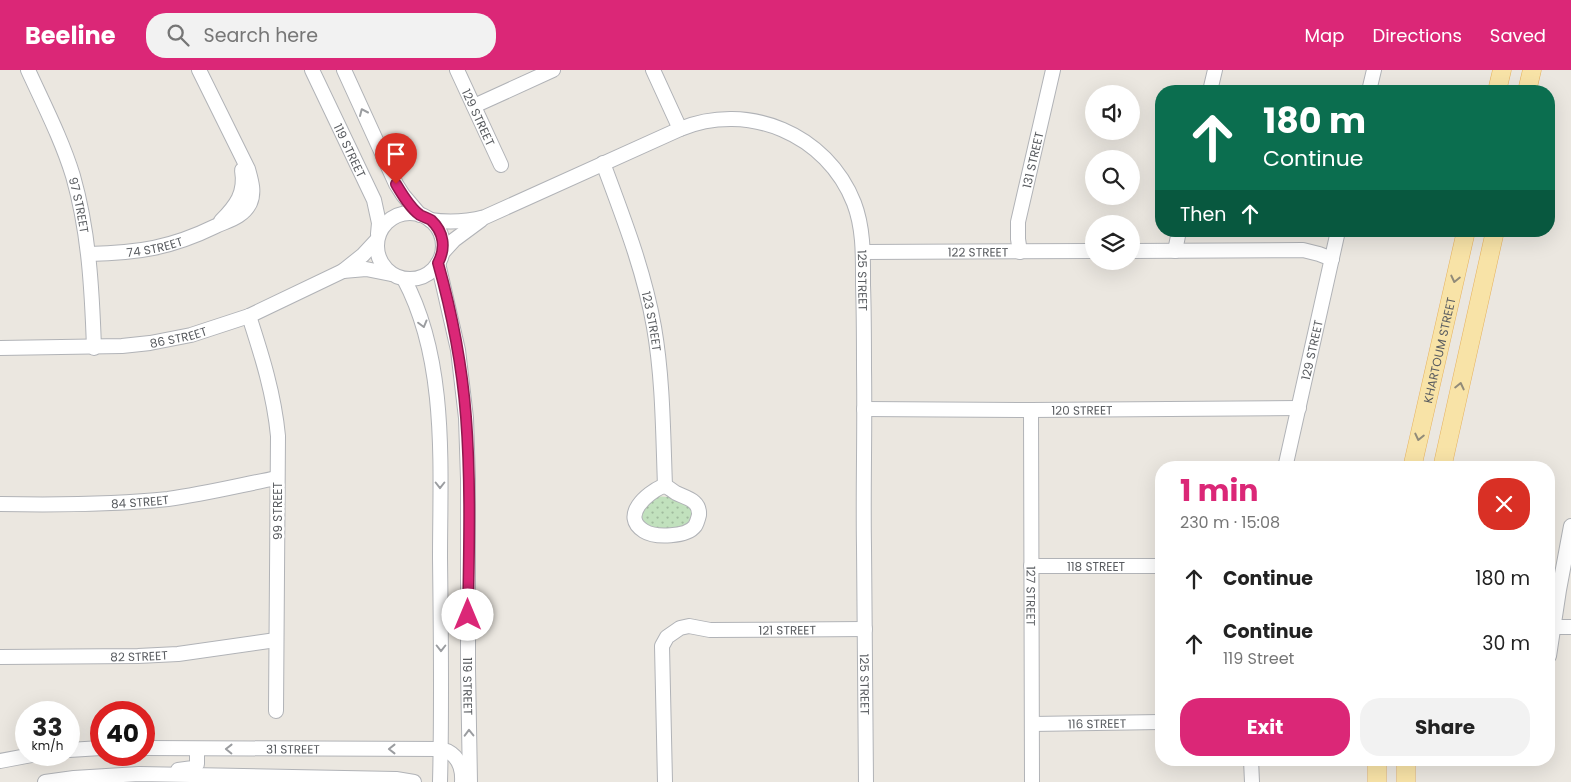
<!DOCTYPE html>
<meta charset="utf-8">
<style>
:root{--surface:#fff;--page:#f2f2f2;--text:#222;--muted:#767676;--accent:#db2777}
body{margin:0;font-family:Poppins,sans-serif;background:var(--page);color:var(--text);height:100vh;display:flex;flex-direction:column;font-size:19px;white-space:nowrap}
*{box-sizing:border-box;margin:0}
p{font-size:16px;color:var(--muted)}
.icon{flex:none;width:28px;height:28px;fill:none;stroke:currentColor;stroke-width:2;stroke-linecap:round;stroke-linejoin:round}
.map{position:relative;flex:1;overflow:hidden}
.drawer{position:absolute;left:1155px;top:391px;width:400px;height:305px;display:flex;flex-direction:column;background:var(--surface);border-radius:20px;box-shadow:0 5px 20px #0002}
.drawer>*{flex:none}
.banner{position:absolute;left:1155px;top:15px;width:400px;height:152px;border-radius:20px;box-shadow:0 5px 20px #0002;background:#0b6e4f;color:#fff;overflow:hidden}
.tools{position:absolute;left:1085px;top:15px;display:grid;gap:10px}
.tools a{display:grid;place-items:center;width:55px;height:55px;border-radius:50%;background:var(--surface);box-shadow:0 5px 20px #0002;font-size:25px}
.speed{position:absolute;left:15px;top:631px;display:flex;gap:10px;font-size:25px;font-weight:700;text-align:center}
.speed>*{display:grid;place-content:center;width:65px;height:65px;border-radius:50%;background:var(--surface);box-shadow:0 5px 20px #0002;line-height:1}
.speed small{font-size:12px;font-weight:400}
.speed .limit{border:8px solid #d22;background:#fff;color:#111}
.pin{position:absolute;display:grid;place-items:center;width:42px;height:42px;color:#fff;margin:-51px -21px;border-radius:50% 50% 50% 0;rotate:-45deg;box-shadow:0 0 5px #0007}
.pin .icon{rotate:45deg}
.me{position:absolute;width:55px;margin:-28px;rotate:0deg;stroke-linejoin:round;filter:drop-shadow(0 0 4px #0008)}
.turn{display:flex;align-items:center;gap:18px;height:105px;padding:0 25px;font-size:22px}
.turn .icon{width:65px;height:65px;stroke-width:2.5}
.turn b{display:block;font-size:35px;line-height:42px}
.then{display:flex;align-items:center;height:48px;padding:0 25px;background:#0003;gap:10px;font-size:19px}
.round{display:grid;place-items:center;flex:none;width:52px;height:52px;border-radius:20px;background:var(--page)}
.head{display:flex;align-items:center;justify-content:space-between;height:85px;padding:0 25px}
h1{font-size:30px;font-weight:700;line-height:38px;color:var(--accent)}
.action{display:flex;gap:10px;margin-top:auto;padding:10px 25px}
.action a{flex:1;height:58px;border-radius:20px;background:var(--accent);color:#fff;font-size:20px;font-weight:700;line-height:58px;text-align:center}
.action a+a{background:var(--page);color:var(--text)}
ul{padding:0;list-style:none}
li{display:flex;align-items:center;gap:15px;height:65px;padding:0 25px}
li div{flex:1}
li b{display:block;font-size:19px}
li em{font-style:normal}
header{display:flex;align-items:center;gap:30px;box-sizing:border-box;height:70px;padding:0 25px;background:var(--accent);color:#fff}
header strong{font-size:24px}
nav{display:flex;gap:28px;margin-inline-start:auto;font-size:18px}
.search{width:350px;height:45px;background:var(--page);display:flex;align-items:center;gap:12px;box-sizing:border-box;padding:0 18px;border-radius:20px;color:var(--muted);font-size:19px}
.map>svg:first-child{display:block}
.grass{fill:url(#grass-dots)}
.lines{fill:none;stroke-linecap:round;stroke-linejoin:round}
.minor-casing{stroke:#b1b3b7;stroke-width:16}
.major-casing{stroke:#e5b15e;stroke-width:19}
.minor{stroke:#fff;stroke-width:14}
.major{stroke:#f8e3a7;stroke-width:18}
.oneway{stroke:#9b9da0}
.oneway2{stroke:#918b79}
.route-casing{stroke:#8e194d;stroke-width:12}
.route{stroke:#db2777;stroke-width:9}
.labels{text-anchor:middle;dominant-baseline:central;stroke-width:5;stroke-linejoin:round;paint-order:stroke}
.street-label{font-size:12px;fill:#595c60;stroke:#fff}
</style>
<header>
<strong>Beeline</strong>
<div class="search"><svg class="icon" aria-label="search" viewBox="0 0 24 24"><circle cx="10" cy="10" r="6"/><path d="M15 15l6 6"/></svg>Search here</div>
<nav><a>Map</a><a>Directions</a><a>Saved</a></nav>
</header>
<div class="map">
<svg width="1571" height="712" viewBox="0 0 1571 712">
<defs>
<pattern id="grass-dots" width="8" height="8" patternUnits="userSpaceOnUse" patternTransform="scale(1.25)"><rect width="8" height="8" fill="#c1e1bd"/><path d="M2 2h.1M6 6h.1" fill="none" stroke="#a0ba9d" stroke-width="1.8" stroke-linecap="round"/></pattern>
</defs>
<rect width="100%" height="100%" fill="#ebe7e0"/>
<!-- grass -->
<path class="grass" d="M654,426L681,428L686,430L694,442L691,453C688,455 684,458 680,460C672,463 643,459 640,447C639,443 641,439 641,435Z"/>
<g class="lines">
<!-- minor casing -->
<g class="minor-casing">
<g id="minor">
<path id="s1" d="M28,0C44,35 62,70 73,106C89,162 92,220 94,278"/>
<path id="s2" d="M312,0L374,130L379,153L378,164"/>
<path d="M344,0L396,114L403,125L420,145"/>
<path id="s3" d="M457,0L501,95"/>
<path d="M653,0L680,59"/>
<path d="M1210,21L1215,0"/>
<path d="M1369,21L1374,0"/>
<path d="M474,36L553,0"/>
<path id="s4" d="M603,93C623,147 644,200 654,257C663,309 663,363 665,416"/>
<circle cx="410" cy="176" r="33"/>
<path id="s5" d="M430,150C449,153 466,152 485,147L680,59C748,31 827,64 854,133C864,159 863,188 863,215C864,243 864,271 864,299C865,358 863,418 864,477C864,556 866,634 866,712"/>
<path d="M221,151C236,136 246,123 242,100"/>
<path d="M1131,181L1303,180L1319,184L1332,189"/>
<path d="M1175,181L1179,161"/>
<path d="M443,182L454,170L481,150"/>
<path id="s6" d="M863,182L1094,181"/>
<path id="s7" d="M1020,182L1018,169V152L1053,0"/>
<path id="s8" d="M89,184C138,183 171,178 216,156C229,150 243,147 250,133C255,122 251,110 248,99L199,0"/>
<path id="s9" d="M438,193L458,280L466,348L468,409V600L470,712"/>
<path d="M343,201L366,199L391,204"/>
<path d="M404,209C448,291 440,398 440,488C441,563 442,637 440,712"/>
<path d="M249,246C262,286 274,324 278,366L276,641"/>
<path id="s10" d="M0,278L122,276L150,273L191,265L249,246L343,201L363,185L376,171"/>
<path id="s11" d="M864,339L1031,340L1299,338"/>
<path id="s12" d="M1031,340L1032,712"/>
<path id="s13" d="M1285,398L1338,161"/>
<path d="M663,416C668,416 671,420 676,423C686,428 700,430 699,445C698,449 697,453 695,456C687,467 655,468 644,461C620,446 647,423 663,416Z"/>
<path id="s14" d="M0,434C56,435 112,435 168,429C205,424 241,415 277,408"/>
<path id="s15" d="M1031,496H1161"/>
<path d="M1553,557H1571"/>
<path d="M1549,586L1559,520L1571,456"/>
<path id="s16" d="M0,587L138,586L178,584L276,570"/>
<path id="s17" d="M1032,654L1161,652"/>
<path id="s18" d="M144,678L441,679C457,683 463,695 462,712"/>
<path d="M69,680L101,678"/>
<path d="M1251,690L1252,712"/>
<path d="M0,691L32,685"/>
<path d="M178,700L193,698L197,694V684L195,679"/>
<path d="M45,712L74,708L139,704L396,709L414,712"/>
<path id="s19" d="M665,712L662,576L667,567L680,558L689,556L710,560L865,559"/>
</g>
</g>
<!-- major casing -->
<g class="major-casing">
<g id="major">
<path d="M1497,21L1502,0"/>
<path d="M1527,21L1532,0"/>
<path id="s20" d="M1412,398L1466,161"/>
<path d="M1442,398L1495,161"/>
<path d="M1377,690V712"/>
<path d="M1406,690V712"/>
</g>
</g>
<!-- minor -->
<use href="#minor" class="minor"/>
<!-- major -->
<use href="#major" class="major"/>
</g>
<!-- one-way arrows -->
<defs><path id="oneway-chevron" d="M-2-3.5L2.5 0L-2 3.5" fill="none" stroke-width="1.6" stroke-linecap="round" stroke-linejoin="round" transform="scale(1.25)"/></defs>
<g class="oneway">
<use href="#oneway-chevron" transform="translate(363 42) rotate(-114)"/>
<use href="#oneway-chevron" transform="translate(423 254) rotate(75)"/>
<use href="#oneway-chevron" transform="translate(440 415) rotate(90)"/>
<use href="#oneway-chevron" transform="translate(441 578) rotate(90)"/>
<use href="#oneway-chevron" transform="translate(469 663) rotate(-91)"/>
<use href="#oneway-chevron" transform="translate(229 679) rotate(-179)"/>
<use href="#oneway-chevron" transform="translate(392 679) rotate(-180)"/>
</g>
<g class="oneway2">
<use href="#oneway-chevron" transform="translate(1455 209) rotate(103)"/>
<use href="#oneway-chevron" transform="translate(1460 316) rotate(-77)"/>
<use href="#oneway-chevron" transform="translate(1419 367) rotate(103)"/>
</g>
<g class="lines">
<!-- route casing -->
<g class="route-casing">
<path id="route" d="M396,114C402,124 410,138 420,145C424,147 427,148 431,150C444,162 446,178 438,193C452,243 462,295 466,347C471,413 469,479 468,545"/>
</g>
<!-- route -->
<use href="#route" class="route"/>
</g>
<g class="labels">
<!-- street labels -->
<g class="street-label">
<text stroke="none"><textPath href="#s3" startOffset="52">129 STREET</textPath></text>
<text stroke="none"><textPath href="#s2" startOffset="89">119 STREET</textPath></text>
<text stroke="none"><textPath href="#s7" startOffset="94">131 STREET</textPath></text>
<text stroke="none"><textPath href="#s1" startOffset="145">97 STREET</textPath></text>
<text stroke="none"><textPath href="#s8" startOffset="66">74 STREET</textPath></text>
<text stroke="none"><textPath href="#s6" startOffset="115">122 STREET</textPath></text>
<text stroke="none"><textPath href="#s5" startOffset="558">125 STREET</textPath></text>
<text stroke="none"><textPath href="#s4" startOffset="166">123 STREET</textPath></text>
<text stroke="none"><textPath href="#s10" startOffset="179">86 STREET</textPath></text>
<text stroke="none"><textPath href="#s13" startOffset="121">129 STREET</textPath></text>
<text stroke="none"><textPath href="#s20" startOffset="121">KHARTOUM STREET</textPath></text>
<text stroke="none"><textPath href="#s11" startOffset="218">120 STREET</textPath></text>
<text stroke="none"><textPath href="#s14" startOffset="140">84 STREET</textPath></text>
<text transform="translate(277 441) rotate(-90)">99 STREET</text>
<text stroke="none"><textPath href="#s15" startOffset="65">118 STREET</textPath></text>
<text stroke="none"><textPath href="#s12" startOffset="186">127 STREET</textPath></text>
<text stroke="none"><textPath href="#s19" startOffset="270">121 STREET</textPath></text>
<text stroke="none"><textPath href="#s16" startOffset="139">82 STREET</textPath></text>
<text stroke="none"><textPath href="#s5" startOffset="962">125 STREET</textPath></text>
<text stroke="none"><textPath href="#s9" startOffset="426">119 STREET</textPath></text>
<text stroke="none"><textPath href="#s17" startOffset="65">116 STREET</textPath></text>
<text stroke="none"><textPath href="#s18" startOffset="149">31 STREET</textPath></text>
</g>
</g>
</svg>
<div class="tools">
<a><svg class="icon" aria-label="sound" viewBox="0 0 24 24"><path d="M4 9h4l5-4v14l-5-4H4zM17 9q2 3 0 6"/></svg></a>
<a><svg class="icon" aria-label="search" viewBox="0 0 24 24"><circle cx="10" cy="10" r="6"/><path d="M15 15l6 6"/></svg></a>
<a><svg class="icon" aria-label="layers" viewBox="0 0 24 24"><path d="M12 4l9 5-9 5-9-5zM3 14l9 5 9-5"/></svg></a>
</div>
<div class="speed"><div>33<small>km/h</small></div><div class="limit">40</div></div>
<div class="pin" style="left:396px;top:114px;background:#d93025"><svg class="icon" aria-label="arrive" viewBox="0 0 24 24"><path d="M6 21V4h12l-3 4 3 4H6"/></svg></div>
<svg class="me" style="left:468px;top:545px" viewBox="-20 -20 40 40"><circle r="19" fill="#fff"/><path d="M0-13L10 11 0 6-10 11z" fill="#db2777"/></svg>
<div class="banner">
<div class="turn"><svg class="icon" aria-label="ahead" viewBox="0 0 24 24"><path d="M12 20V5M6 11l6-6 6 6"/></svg><div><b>180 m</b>Continue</div></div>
<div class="then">Then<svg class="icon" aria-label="ahead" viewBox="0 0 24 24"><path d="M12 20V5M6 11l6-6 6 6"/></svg></div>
</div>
<section class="drawer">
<div class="head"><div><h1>1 min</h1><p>230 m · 15:08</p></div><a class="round" style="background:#d93025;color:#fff"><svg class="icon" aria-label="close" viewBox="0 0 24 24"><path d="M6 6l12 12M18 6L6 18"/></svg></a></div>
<ul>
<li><svg class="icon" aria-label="ahead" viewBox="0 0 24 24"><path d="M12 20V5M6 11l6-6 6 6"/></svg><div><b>Continue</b></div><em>180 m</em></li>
<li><svg class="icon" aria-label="ahead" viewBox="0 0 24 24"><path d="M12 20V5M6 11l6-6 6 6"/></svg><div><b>Continue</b><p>119 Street</p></div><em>30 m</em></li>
</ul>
<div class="action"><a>Exit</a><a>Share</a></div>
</section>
</div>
